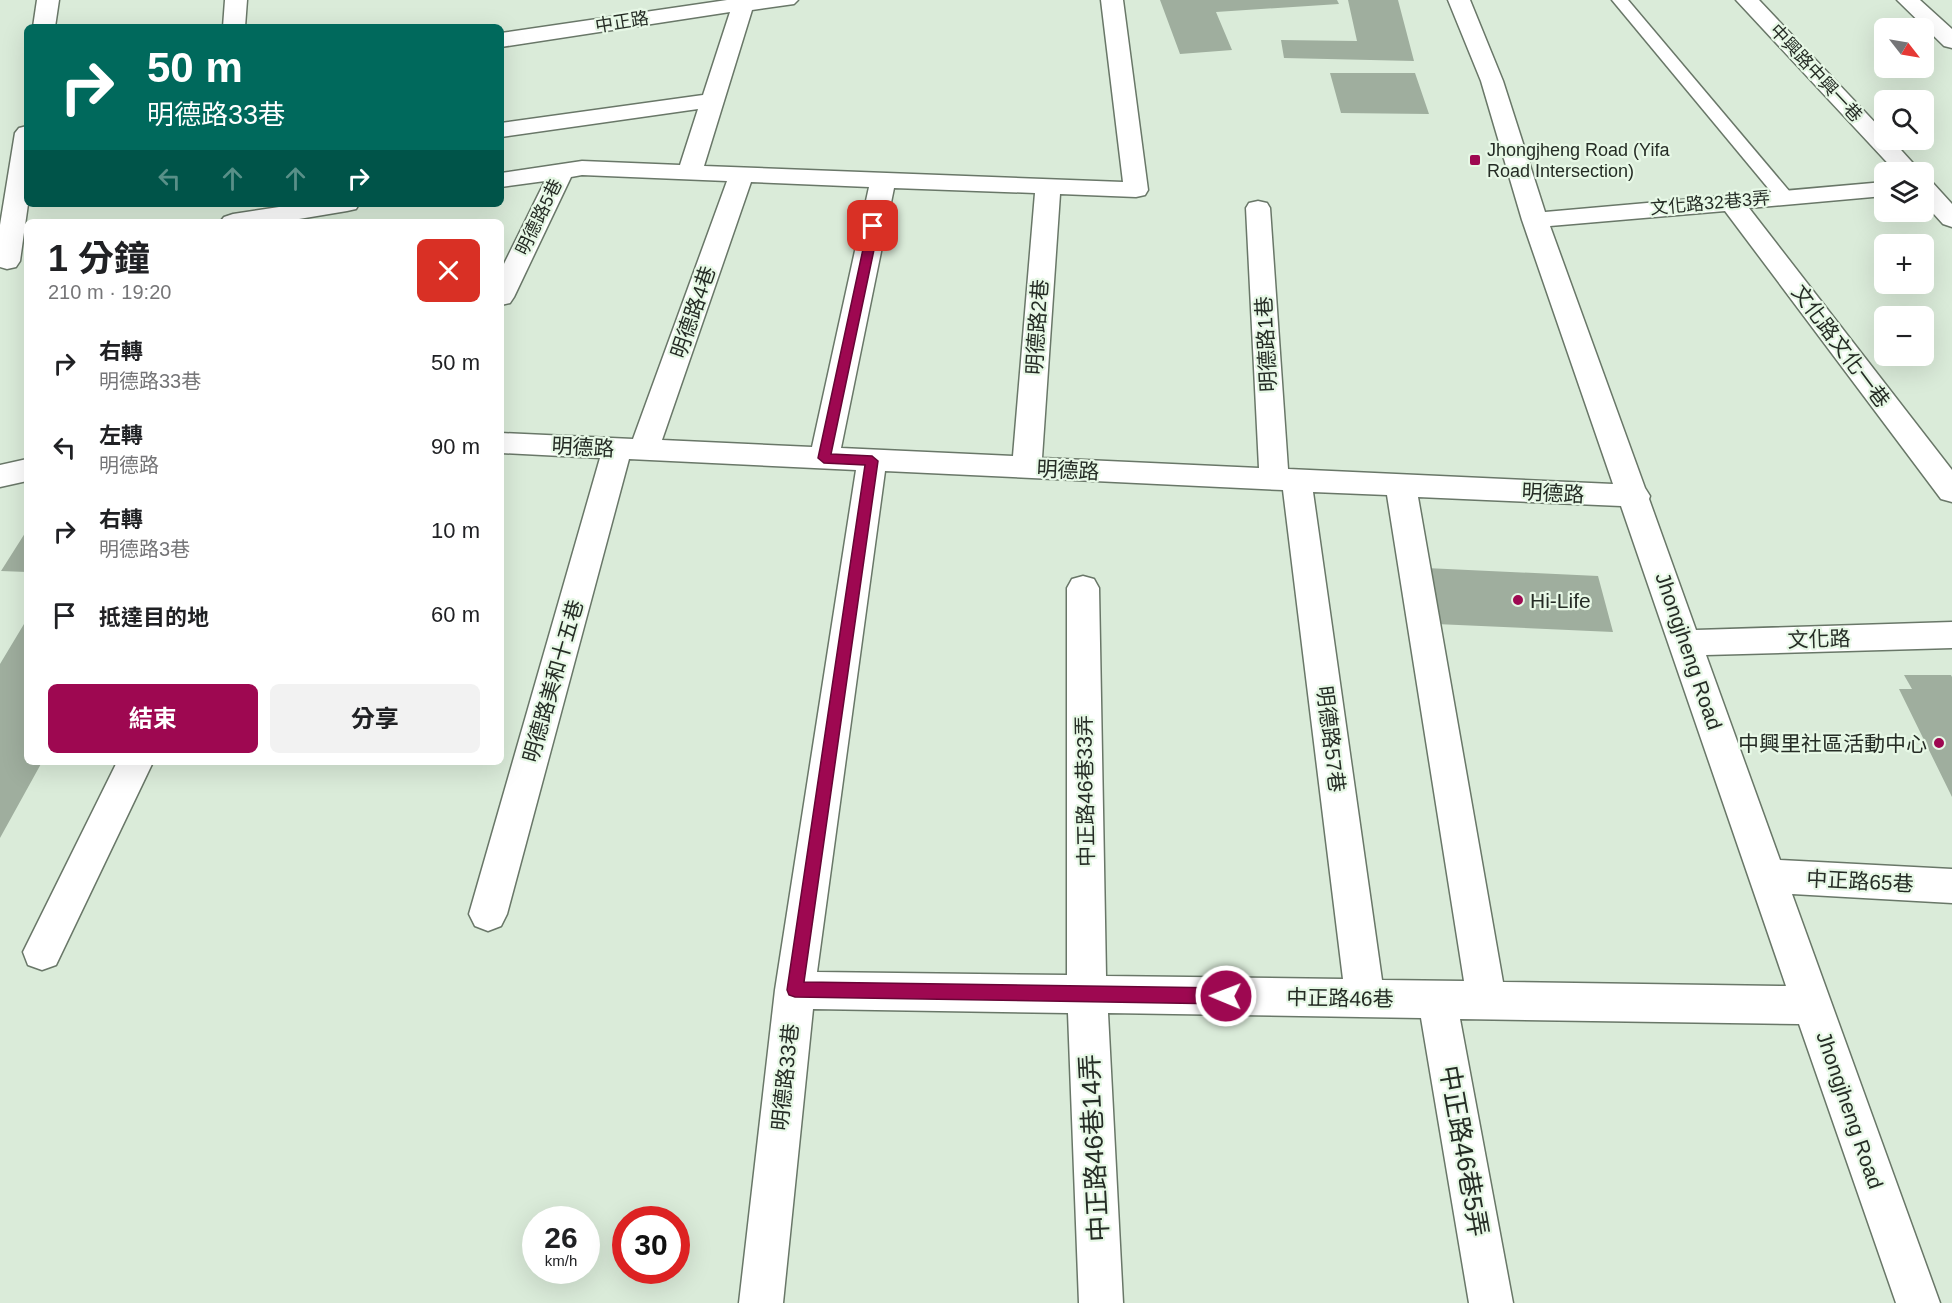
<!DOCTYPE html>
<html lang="zh-TW">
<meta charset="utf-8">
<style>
:root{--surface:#fff;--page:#f2f2f2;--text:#202124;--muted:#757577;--accent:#9e0851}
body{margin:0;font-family:Helvetica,"Noto Sans TC",sans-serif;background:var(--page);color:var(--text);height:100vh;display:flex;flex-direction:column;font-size:22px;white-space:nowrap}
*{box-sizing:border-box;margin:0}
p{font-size:20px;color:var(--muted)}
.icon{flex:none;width:33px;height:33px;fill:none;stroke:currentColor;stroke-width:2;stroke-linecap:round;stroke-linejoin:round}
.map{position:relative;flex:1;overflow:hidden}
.panel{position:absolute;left:24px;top:219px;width:480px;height:546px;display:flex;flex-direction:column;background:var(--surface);border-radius:9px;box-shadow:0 6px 24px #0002}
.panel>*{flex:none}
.hud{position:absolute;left:24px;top:24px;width:480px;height:183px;border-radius:9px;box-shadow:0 6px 24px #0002;background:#00695c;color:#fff;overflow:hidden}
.needle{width:39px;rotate:121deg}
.tools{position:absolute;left:1874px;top:18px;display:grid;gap:12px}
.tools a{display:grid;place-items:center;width:60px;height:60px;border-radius:9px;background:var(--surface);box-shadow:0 6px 24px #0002;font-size:30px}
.speed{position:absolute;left:522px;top:1206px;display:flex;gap:12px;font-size:30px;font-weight:700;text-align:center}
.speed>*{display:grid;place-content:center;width:78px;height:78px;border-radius:50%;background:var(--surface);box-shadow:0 6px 24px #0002;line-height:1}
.speed small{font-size:15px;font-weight:400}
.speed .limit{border:9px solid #d22;background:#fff;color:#111}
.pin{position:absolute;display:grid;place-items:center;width:51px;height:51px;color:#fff;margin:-26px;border-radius:12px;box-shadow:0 3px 9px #0006}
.me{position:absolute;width:66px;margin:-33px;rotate:271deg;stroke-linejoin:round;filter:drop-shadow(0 0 4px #0008)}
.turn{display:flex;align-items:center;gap:21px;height:126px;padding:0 24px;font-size:27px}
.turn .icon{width:78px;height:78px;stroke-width:2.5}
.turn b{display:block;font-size:42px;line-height:51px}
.lanes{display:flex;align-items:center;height:57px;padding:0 24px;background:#0003;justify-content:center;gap:30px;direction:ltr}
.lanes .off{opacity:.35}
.round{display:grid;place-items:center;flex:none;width:63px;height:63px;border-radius:9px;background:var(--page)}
.headline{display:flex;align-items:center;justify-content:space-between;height:102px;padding:0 24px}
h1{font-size:36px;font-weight:700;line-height:45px}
.cta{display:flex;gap:12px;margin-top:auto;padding:12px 24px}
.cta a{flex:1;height:69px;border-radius:9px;background:var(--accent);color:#fff;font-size:24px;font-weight:700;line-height:69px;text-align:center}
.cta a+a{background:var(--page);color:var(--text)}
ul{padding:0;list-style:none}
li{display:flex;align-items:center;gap:18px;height:84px;padding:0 24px}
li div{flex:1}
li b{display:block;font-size:22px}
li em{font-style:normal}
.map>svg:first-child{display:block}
.building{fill:#9fae9e}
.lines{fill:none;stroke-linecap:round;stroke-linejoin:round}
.lane-casing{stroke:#697768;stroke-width:3}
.street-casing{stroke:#697768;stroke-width:3}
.lane{fill:#fff;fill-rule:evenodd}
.street{fill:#fff;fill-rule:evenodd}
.route{fill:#9e0851;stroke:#670535;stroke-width:1.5}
.poi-dot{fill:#9e0851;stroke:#e7f8e6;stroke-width:2}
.labels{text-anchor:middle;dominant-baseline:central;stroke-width:4.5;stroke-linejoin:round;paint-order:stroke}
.far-street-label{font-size:18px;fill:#252c25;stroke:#e7f8e6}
.far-poi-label{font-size:18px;fill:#252c25;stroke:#e7f8e6;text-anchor:start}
.street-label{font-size:21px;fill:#252c25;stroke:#e7f8e6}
.poi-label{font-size:21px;fill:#252c25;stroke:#e7f8e6;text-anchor:start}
.near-street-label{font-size:26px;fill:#252c25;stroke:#e7f8e6}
</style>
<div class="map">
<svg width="1952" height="1303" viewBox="0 0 1952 1303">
<rect width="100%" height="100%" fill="#daebd9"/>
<!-- building -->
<path class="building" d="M1160,0H1337L1339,4L1216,12L1232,50L1180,54Z
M1348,0H1398L1414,61L1284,58L1281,40L1357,41Z
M1330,73H1415L1429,114L1341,113Z
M27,530V572L1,571Z
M1426,568L1598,576L1613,632L1436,624Z
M27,619V762H42L0,838V664Z
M1904,675H1951L1952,677V797L1899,689H1912Z"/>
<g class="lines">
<!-- lane casing -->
<g class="lane-casing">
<path id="lane" d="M1612,0H1628L1790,192L1793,196L1790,200H1778Z"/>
</g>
<!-- street casing -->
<g class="street-casing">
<path id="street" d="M37,0H59L55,27H33Z
M225,0H247L245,27H223Z
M727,0H798L794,4L752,10L704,166L1123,182L1101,0H1123L1148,190L1145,195L1136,197L1060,194L1042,458L1259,468L1246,208L1249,203L1258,201L1267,203L1270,208L1288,469L1613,484L1522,220L1481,81L1448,0H1470L1503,81L1545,212L1884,182V196L1749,208L1952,470V502L1941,499L1725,211L1550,226L1645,488L1650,496L1649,499L1696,630L1952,622V648L1706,655L1780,860L1952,869V903L1792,894L1940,1303H1896L1799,1024L1460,1019L1513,1303H1469L1421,1018L1108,1013L1123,1303H1079L1068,1013L813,1009L783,1303H739L775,990L856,470L629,459L507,914L501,926L488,931L475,926L469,914L600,458L501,453V433L633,439L727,181L582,175L571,177L514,297L510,303L501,305V270L545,181L501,187V173L582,161L680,165L698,109L501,137V123L703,95L730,12L501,47V33ZM751,182L869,187L812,447L662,440ZM894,188L1035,193L1013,456L841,448ZM885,471L1283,490L1343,979L1106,976L1099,588L1094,579L1083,576L1072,579L1067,588V975L817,972ZM1313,492L1387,495L1464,981L1382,980ZM1418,497L1621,506L1786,986L1503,982Z
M1736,0H1759L1884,132V140H1892L1921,172H1896Z
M1897,0H1920L1952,29V48L1944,46Z
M27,126L28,204L20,261L16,267L7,269L0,267V225L15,133L19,128Z
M1923,180L1932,182L1952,204V227L1943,224L1923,202Z
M299,204H359L356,209L347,211L281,222H220L224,217L233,214Z
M27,459V481L0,487V465Z
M117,762H153L56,965L42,970L28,965L23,952Z"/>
</g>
<!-- lane -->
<use href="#lane" class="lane"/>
<!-- street -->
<use href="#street" class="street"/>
</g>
<!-- route -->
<path class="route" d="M873,223L879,226L831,454L872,456L878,461L804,982L1226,988L1232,990L1234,996L1232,1001L1226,1004L795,997L789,995L787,990L865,465L824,463L818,458L868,226Z"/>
<!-- markers -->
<g class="poi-dot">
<rect x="1469" y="154" width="12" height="12" rx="3"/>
<circle cx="1518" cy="600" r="6"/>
<circle cx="1939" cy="743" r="6"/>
</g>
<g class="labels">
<!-- far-street labels -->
<g class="far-street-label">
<text transform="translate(622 22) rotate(-9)">中正路</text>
<text transform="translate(1816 73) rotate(47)">中興路中興一巷</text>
<text transform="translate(1710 203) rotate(-5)">文化路32巷3弄</text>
<text transform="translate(539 217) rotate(-64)">明德路5巷</text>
</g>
<!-- far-poi labels -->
<g class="far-poi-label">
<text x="1487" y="150">Jhongjheng Road (Yifa<tspan x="1487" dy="21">Road Intersection)</tspan></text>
</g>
<!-- street labels -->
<g class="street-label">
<text transform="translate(693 312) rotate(-71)">明德路4巷</text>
<text transform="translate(1037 327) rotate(-86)">明德路2巷</text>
<text transform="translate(1266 344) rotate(-93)">明德路1巷</text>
<text transform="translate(1841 346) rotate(53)">文化路文化一巷</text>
<text transform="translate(583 447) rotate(3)">明德路</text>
<text transform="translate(1068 470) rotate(3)">明德路</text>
<text transform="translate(1553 493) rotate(3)">明德路</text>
<text transform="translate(1819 639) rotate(-2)">文化路</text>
<text transform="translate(1689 651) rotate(71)">Jhongjheng Road</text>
<text transform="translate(553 681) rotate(-74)">明德路美和十五巷</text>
<text transform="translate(1331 739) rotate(83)">明德路57巷</text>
<text transform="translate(1085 791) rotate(-91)">中正路46巷33弄</text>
<text transform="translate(1860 881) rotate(3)">中正路65巷</text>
<text transform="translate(1340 998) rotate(1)">中正路46巷</text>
<text transform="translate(785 1077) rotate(-84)">明德路33巷</text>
<text transform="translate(1850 1110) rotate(71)">Jhongjheng Road</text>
</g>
<!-- poi labels -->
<g class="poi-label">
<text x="1530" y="600">Hi-Life</text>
<text x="1927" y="743" text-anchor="end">中興里社區活動中心</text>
</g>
<!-- near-street labels -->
<g class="near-street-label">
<text transform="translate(1094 1148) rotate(-93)">中正路46巷14弄</text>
<text transform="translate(1464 1151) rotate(80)">中正路46巷5弄</text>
</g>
</g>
</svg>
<div class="tools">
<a><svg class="needle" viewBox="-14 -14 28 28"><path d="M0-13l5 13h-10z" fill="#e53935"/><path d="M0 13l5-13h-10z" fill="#757577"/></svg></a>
<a><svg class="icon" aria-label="search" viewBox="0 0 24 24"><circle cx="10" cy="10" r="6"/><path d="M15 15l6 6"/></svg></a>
<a><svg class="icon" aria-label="layers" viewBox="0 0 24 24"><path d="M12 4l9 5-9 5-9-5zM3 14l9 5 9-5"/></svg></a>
<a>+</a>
<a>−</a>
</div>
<div class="speed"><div>26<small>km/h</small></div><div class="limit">30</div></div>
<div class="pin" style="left:873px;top:226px;background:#d93025"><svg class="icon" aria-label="arrive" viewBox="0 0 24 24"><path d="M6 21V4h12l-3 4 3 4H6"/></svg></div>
<svg class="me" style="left:1226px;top:996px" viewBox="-20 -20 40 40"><circle r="17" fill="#9e0851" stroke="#fff" stroke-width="3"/><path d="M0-11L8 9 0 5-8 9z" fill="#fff"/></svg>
<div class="hud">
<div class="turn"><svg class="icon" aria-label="right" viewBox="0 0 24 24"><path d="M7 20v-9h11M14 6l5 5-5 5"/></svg><div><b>50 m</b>明德路33巷</div></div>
<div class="lanes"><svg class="icon off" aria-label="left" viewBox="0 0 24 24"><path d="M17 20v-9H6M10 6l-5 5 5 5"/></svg><svg class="icon off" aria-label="ahead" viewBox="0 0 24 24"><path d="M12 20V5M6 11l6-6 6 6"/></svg><svg class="icon off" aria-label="ahead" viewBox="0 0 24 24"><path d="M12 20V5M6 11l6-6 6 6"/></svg><svg class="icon" aria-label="right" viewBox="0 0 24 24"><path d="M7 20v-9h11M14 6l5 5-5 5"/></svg></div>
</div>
<section class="panel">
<div class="headline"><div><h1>1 分鐘</h1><p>210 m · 19:20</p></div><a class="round" style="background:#d93025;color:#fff"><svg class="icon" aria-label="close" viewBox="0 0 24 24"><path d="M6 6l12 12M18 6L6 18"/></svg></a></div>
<ul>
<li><svg class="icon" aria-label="right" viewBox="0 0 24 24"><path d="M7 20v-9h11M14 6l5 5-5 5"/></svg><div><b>右轉</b><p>明德路33巷</p></div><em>50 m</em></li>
<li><svg class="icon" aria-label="left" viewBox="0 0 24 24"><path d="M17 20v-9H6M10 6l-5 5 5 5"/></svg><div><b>左轉</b><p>明德路</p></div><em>90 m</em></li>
<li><svg class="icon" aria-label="right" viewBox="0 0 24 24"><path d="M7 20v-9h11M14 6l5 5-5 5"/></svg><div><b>右轉</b><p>明德路3巷</p></div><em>10 m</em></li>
<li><svg class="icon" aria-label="arrive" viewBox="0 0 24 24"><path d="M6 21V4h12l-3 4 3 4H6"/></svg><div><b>抵達目的地</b></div><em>60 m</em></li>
</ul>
<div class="cta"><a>結束</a><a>分享</a></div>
</section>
</div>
